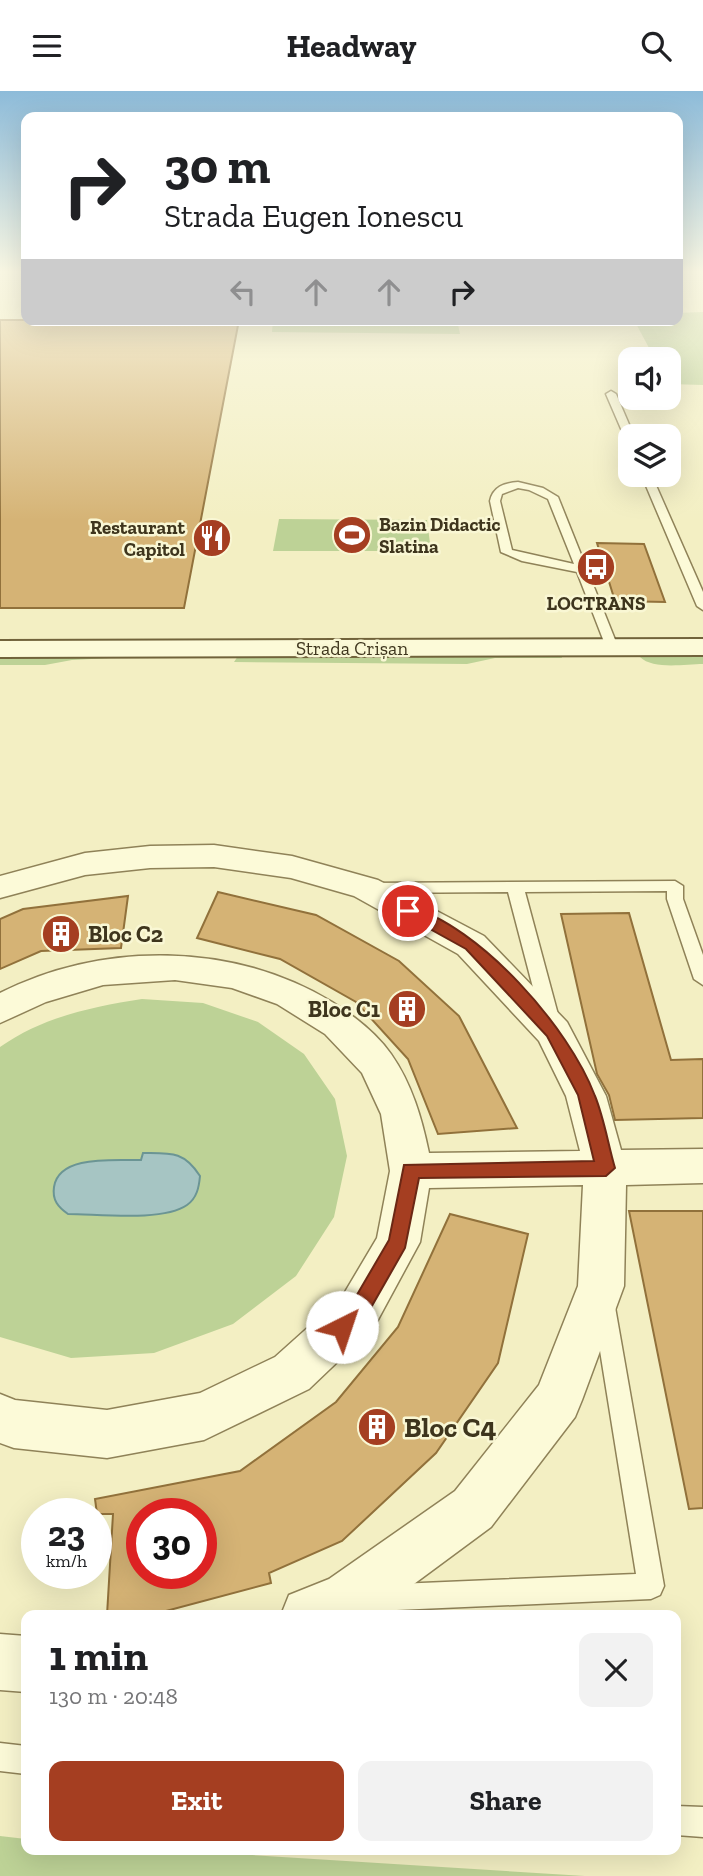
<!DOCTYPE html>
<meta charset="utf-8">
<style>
:root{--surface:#fff;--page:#f2f2f2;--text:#202124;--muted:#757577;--accent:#a53e21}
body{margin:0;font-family:"Zilla Slab",serif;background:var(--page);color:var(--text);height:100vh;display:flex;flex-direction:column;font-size:26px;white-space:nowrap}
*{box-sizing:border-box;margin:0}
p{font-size:23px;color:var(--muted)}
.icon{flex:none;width:38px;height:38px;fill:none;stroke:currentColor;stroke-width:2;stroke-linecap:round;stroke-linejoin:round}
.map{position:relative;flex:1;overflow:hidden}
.sheet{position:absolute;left:21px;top:1519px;width:660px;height:245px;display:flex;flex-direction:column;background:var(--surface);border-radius:14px;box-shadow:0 7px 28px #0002}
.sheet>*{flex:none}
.hud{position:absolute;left:21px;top:21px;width:662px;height:214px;border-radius:14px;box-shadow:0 7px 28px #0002;background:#fff;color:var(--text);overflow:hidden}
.controls{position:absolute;left:618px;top:256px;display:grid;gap:14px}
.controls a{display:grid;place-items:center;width:63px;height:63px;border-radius:14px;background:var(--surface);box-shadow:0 7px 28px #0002;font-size:35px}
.speed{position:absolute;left:21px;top:1407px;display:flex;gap:14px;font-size:35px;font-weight:700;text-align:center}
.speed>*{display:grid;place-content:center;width:91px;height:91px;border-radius:50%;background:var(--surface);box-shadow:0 7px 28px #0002;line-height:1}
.speed small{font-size:18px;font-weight:400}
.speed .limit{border:10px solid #d22;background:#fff;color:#111}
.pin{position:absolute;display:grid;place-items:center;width:60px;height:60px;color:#fff;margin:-30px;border:4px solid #fff;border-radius:50%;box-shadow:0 2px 7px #0007}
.me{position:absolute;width:77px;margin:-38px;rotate:41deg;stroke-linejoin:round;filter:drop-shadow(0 0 5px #0008)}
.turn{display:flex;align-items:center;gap:24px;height:147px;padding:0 28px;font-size:32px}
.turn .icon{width:91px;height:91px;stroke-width:2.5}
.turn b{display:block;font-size:49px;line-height:60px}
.lanes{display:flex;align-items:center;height:66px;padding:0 28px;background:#0003;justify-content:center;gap:35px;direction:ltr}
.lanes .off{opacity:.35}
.round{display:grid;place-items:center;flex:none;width:74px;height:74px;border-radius:14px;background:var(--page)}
.headline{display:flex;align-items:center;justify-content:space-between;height:119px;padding:0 28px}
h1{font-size:42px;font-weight:700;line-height:52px}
.cta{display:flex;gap:14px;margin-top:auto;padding:14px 28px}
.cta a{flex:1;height:80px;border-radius:14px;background:var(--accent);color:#fff;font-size:28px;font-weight:700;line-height:80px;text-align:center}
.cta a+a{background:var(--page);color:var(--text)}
header{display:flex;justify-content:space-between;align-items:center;height:91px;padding:0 28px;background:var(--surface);font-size:32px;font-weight:700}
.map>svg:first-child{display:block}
.green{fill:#bdd296}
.water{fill:#a6c5c3;stroke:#6b9594;stroke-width:2}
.building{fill:#d5b375;stroke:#91713b;stroke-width:2;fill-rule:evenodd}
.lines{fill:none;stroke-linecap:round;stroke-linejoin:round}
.lane-casing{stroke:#8f8258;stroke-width:3}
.street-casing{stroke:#8f8258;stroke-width:3}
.secondary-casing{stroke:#71633b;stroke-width:4}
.lane{fill:#fcfad8;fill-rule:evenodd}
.street{fill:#fcfad8;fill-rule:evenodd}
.secondary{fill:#fcfad8;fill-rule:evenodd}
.route{fill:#a53e21;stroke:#6b2815;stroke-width:2}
.labels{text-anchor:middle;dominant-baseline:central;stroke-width:5;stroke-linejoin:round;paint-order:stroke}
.far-poi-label{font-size:19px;font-weight:bold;fill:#3e351d;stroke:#f9f7d4;text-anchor:start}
.far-street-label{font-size:19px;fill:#3e351d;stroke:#f9f7d4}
.poi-label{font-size:23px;font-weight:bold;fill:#3e351d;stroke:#f9f7d4;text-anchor:start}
.near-poi-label{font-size:28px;font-weight:bold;fill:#3e351d;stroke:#f9f7d4;text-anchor:start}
</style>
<header><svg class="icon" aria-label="menu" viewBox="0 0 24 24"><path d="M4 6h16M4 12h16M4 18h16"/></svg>Headway<svg class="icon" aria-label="search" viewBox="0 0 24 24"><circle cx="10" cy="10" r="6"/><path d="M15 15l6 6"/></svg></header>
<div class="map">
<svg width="703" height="1785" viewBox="0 0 703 1785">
<rect width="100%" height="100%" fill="#f3efc3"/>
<!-- green -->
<path class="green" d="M703,221V294L669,293L668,268H655L634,229H677V222Z
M273,229H457L460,243L272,241Z
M279,428L427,429L431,460H273Z
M561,564L562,567H495L467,573L234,571L238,565Z
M643,564H703V573C685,573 653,579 640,566Z
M149,565L72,569L45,574H0V566Z
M142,908L203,912L258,931L304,963L335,1008L347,1065L334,1126L296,1185L233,1233L154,1262L71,1267L0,1246V956C43,926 91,916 142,908Z
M0,1745L26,1748V1759H172L585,1785H0Z"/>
<!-- water -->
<path class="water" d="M143,1062C171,1062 184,1060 200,1085C199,1096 197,1107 187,1114C163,1131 98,1123 68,1123C58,1116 52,1109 54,1096C59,1063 116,1070 141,1069Z"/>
<!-- building -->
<path class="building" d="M0,229H239L184,517H0Z
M597,452L644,453L665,511L615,510Z
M218,801L316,824L399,870L459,925L517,1037L438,1043L408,968L356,911L280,868L197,847Z
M128,805L121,857L41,860L0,878V828L23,818Z
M629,822L671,969L703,968V1027L615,1029L609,1004L597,983L561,823Z
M629,1120H703V1417L689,1418Z
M450,1123L528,1143L498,1272L436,1362L342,1450L269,1482L271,1492L151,1524H107L113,1423H97L95,1408L240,1380L336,1311L398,1236ZM142,1423H201V1482H142Z"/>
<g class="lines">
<!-- lane casing -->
<g class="lane-casing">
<path id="lane" d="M611,300L616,303L634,345H630V350L625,347L606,303Z
M641,383H651L703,501V519L697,515Z
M518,391L543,397L558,406L618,556L617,559L606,556L577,481L522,470L501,461L490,410C493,396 504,392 518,391ZM518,397L529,399L548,408L574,473L512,459L500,410L502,403Z
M675,790L683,795V808L703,864V894L694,888L667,808V800L525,801L560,931L557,936H545L542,931L508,801L370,802L362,797L370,792Z
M604,1206L612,1209L615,1216L664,1495L660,1504L651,1508L374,1520L365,1516L361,1507L365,1498L374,1494L636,1483L593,1216L596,1209Z
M0,1652L26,1655V1683L0,1680Z
M676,1715L703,1716V1746L676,1744Z"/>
</g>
<!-- street casing -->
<g class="street-casing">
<path id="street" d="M214,754L292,765L378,789L484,845L567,931L606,1005L621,1059L703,1058V1092L626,1094L624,1195L582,1309L575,1326L491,1436L372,1524H281L289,1504L329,1488L455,1400L539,1294L578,1195L583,1094L429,1097L420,1151L374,1236L309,1298L204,1349L107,1367L14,1357L0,1352V1303L15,1309L107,1319L200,1302L275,1266L342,1206L377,1147L390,1080L381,1023L362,982L325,943L277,913L232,897L175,889L103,894L46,911L0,932V902C103,850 233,851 332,911C353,924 377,943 391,963C412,993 422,1028 429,1062L580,1060L566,1005L539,950L458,863L354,805L291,787L214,776L150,777L85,784L0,807V785L85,762L150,755Z
M0,1543L26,1545V1601L0,1599Z"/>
</g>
<!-- secondary casing -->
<g class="secondary-casing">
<path id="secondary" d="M703,548V564L0,566V550Z"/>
</g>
<!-- lane -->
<use href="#lane" class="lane"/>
<!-- street -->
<use href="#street" class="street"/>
<!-- secondary -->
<use href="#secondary" class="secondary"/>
</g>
<!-- sky -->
<linearGradient id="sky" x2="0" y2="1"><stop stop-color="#8dbbd9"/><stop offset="0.42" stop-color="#faf8e4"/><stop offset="1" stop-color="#faf8e4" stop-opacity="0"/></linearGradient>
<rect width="703" height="430" fill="url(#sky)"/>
<!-- route -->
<path class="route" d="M408,815C480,835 569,936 595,1005C604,1027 608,1053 615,1077L606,1085L419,1087L405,1157L365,1227L342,1245L334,1242L331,1236L351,1214L389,1149L404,1074L594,1070L578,1004L547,945L466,858L403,823L401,820Z"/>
<!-- icons -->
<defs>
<g id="stadium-disc" transform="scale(2.0125)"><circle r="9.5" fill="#a53e21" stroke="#f9f7d4"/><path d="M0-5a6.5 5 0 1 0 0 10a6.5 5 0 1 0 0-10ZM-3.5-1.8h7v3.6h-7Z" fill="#fff"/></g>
<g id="restaurant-disc" transform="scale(2.0125)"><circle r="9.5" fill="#a53e21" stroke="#f9f7d4"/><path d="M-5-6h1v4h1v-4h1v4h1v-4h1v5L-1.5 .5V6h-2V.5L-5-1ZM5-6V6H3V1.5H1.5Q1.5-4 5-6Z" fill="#fff"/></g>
<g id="bus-disc" transform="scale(2.0125)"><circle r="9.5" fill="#a53e21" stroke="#f9f7d4"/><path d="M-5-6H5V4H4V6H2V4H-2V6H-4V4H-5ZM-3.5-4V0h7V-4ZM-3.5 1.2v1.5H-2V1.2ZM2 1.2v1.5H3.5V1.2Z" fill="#fff"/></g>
<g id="building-disc" transform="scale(2.0125)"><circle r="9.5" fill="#a53e21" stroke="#f9f7d4"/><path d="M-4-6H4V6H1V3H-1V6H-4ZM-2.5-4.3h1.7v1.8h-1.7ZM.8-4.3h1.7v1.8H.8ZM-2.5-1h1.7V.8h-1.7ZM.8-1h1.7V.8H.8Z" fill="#fff"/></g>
</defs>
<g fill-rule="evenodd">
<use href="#stadium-disc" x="352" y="444"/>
<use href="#restaurant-disc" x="212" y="447"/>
<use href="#bus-disc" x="596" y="476"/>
<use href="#building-disc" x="61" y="843"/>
<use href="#building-disc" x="407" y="918"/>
<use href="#building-disc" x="377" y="1336"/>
</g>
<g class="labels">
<!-- far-poi labels -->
<g class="far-poi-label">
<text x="379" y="433">Bazin Didactic<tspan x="379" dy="22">Slatina</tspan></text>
<text x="185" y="436" text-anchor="end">Restaurant<tspan x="185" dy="22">Capitol</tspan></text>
<text x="596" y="512" text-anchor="middle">LOCTRANS</text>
</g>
<!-- far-street labels -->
<g class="far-street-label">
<text x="352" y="557">Strada Crișan</text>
</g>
<!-- poi labels -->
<g class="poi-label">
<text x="88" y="843">Bloc C2</text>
<text x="380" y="918" text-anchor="end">Bloc C1</text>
</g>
<!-- near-poi labels -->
<g class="near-poi-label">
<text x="404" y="1336">Bloc C4</text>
</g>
</g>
</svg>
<div class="controls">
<a><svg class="icon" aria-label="sound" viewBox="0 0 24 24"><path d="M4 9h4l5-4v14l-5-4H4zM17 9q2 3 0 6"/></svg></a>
<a><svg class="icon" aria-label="layers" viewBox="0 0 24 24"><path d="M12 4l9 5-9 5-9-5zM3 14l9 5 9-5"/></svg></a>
</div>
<div class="speed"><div>23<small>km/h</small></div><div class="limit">30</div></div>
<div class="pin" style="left:408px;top:820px;background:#d93025"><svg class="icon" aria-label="arrive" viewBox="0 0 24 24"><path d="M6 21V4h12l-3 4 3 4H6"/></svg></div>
<svg class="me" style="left:342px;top:1236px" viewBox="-20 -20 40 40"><circle r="19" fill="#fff"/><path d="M0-13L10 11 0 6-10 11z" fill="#a53e21"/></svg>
<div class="hud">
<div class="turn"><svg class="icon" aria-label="right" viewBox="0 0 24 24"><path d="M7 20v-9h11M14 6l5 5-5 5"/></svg><div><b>30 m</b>Strada Eugen Ionescu</div></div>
<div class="lanes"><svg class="icon off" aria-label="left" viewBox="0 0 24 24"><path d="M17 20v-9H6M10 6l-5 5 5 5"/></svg><svg class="icon off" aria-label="ahead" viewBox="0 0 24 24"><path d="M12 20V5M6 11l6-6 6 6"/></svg><svg class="icon off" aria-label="ahead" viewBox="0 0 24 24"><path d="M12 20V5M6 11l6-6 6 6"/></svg><svg class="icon" aria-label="right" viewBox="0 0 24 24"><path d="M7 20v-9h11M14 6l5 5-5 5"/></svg></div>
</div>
<section class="sheet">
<div class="headline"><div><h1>1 min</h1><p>130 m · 20:48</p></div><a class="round"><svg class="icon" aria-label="close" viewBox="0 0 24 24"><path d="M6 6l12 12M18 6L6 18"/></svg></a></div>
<div class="cta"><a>Exit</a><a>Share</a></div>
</section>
</div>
